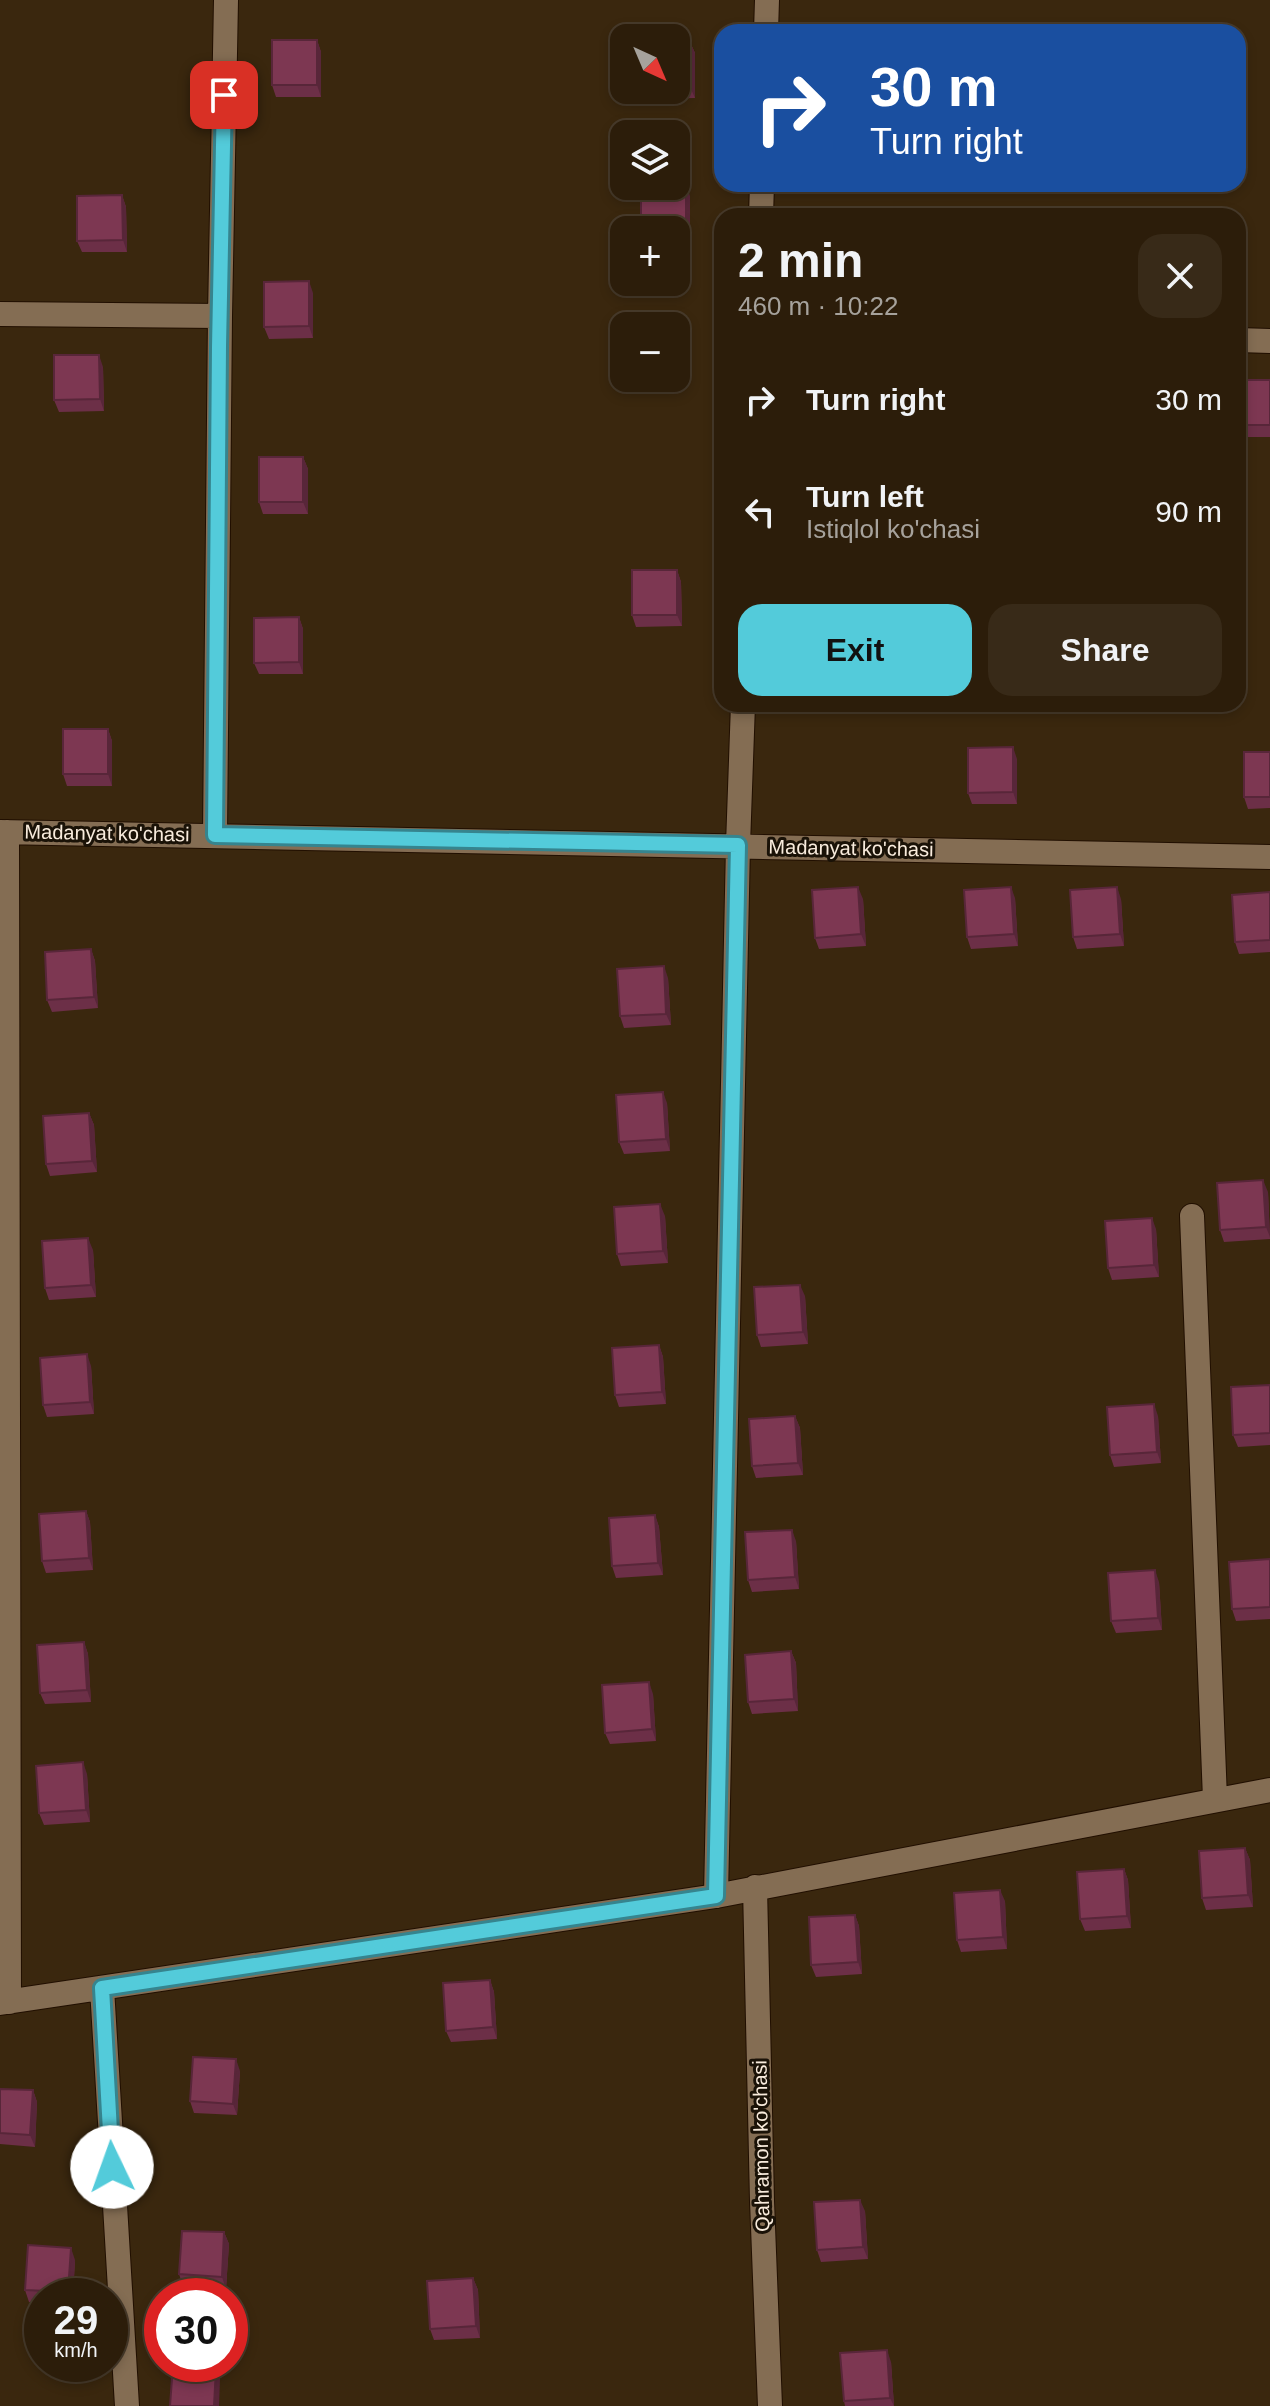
<!DOCTYPE html>
<meta charset="utf-8">
<style>
:root{--surface:#2c1d0a;--page:#382a18;--text:#f1f3f6;--muted:#a6a29c;--line:#483b2b;--accent:#53cbda}
body{margin:0;font-family:Arial,sans-serif;background:var(--page);color:var(--text);height:100vh;display:flex;flex-direction:column;font-size:30px;white-space:nowrap}
*{box-sizing:border-box;margin:0}
p{font-size:26px;color:var(--muted)}
.icon{flex:none;width:44px;height:44px;fill:none;stroke:currentColor;stroke-width:2;stroke-linecap:round;stroke-linejoin:round}
.map{position:relative;flex:1;overflow:hidden}
.panel{position:absolute;left:714px;top:208px;width:532px;height:504px;display:flex;flex-direction:column;background:var(--surface);border-radius:24px;box-shadow:0 4px 12px #0003,0 0 0 2px var(--line)}
.panel>*{flex:none}
.hud{position:absolute;left:714px;top:24px;width:532px;height:168px;border-radius:24px;box-shadow:0 4px 12px #0003,0 0 0 2px var(--line);background:#1a4fa0;color:#fff;overflow:hidden}
.needle{width:52px;rotate:136deg}
.fabs{position:absolute;left:610px;top:24px;display:grid;gap:16px}
.fabs a{display:grid;place-items:center;width:80px;height:80px;border-radius:16px;background:var(--surface);box-shadow:0 4px 12px #0003,0 0 0 2px var(--line);font-size:40px}
.speed{position:absolute;left:24px;top:2278px;display:flex;gap:16px;font-size:40px;font-weight:700;text-align:center}
.speed>*{display:grid;place-content:center;width:104px;height:104px;border-radius:50%;background:var(--surface);box-shadow:0 4px 12px #0003,0 0 0 2px var(--line);line-height:1}
.speed small{font-size:20px;font-weight:400}
.speed .limit{border:12px solid #d22;background:#fff;color:#111}
.pin{position:absolute;display:grid;place-items:center;width:68px;height:68px;color:#fff;margin:-34px;border-radius:16px;box-shadow:0 4px 12px #0006}
.me{position:absolute;width:88px;margin:-44px;rotate:357deg;stroke-linejoin:round;filter:drop-shadow(0 0 6px #0008)}
.turn{display:flex;align-items:center;gap:28px;height:168px;padding:0 24px;font-size:36px}
.turn .icon{width:104px;height:104px;stroke-width:2.5}
.turn b{display:block;font-size:56px;line-height:68px}
.round{display:grid;place-items:center;flex:none;width:84px;height:84px;border-radius:24px;background:var(--page)}
.headline{display:flex;align-items:center;justify-content:space-between;height:136px;padding:0 24px}
h1{font-size:48px;font-weight:800;line-height:60px}
.button{display:flex;gap:16px;margin-top:auto;padding:16px 24px}
.button a{flex:1;height:92px;border-radius:24px;background:var(--accent);color:#111;font-size:32px;font-weight:800;line-height:92px;text-align:center}
.button a+a{background:var(--page);color:var(--text)}
ul{padding:0;list-style:none}
li{display:flex;align-items:center;gap:24px;height:112px;padding:0 24px}
li div{flex:1}
li b{display:block;font-size:30px}
li em{font-style:normal}
.map>svg:first-child{display:block}
.lines{fill:none;stroke-linecap:round;stroke-linejoin:round}
.minor-casing{stroke:#210f00;stroke-width:26}
.minor{stroke:#846d53;stroke-width:24}
.wall{fill:#6c2f47}
.shaded-wall{fill:#582639}
.building{fill:#7d3752;stroke:#582639;stroke-width:2}
.route-casing{stroke:#36848e;stroke-width:20}
.route{stroke:#53cbda;stroke-width:14}
.labels{text-anchor:middle;dominant-baseline:central;stroke-width:6;stroke-linejoin:round;paint-order:stroke}
.street-label{font-size:20px;fill:#f8ebdc;stroke:#1a1207}
</style>
<div class="map">
<svg width="1270" height="2406" viewBox="0 0 1270 2406">
<rect width="100%" height="100%" fill="#3a270e"/>
<g class="lines">
<!-- minor casing -->
<g class="minor-casing">
<path id="minor" d="M766,32L767,0
M761,216L762,184
M0,314L220,316
M1238,340L1270,341
M0,832L1270,857
M7,832L9,2002
M215,835L220,316L226,0
M1192,1216L1215,1799
M755,1887L762,2201L770,2406
M716,1896L738,845L743,704
M102,1988L127,2406
M0,2003L716,1896L1270,1790"/>
</g>
<!-- minor -->
<use href="#minor" class="minor"/>
</g>
<!-- wall -->
<path class="wall" d="M317,40L321,52V97H276L272,85Z
M676,42H690L695,53V98L650,99L647,90H676Z
M122,195L126,207L127,252H82L77,241Z
M690,196V241H676V230H641Z
M313,293V338L269,339L264,327Z
M676,326L687,334V379H643L642,378H676Z
M103,367L104,411L59,412L54,400Z
M1238,380H1270V437H1240L1238,433Z
M303,457L308,469V514H263L259,502Z
M677,570L681,582L682,626L636,627L632,615Z
M299,617L303,629V674H259L254,663Z
M108,729L112,741V786H67L63,774Z
M1270,752V808L1248,809L1244,797Z
M1017,759V804H972L968,793Z
M1270,892V952L1239,954L1235,942Z
M1015,898L1018,946L971,949L967,937Z
M863,899L866,946L819,949L815,938Z
M1121,899L1124,946L1077,949L1073,937Z
M91,949L95,961L98,1008L52,1012L47,1000Z
M668,978L671,1025L624,1028L620,1016Z
M667,1103L670,1151L624,1154L619,1142Z
M89,1113L94,1125L97,1172L50,1176L46,1164Z
M1268,1192L1270,1239L1224,1242L1220,1230Z
M665,1216L668,1263L621,1266L617,1254Z
M1156,1229L1159,1277L1112,1280L1108,1268Z
M93,1250L96,1297L49,1300L45,1288Z
M805,1296L808,1344L761,1347L757,1335Z
M659,1345L663,1357L666,1404L619,1407L615,1395Z
M91,1366L94,1414L47,1417L43,1405Z
M1270,1385V1445L1238,1447L1233,1435Z
M795,1416L800,1428L803,1475L756,1478L752,1466Z
M1158,1416L1161,1463L1114,1467L1110,1455Z
M86,1511L90,1522L93,1570L46,1573L42,1561Z
M655,1515L659,1527L663,1575L616,1578L612,1566Z
M796,1541L799,1589L752,1592L748,1580Z
M1270,1559V1619L1236,1621L1232,1609Z
M1159,1582L1162,1630L1116,1633L1111,1621Z
M84,1642L88,1654L91,1702L45,1704L40,1693Z
M791,1651L796,1663L798,1711L752,1714L748,1702Z
M653,1694L656,1741L610,1744L605,1733Z
M87,1774L90,1822L44,1825L39,1813Z
M1245,1848L1250,1860L1253,1907L1206,1910L1202,1898Z
M1124,1869L1128,1880L1131,1928L1085,1931L1080,1919Z
M1005,1901L1007,1949L961,1952L957,1940Z
M855,1915L859,1926L862,1974L816,1977L811,1965Z
M490,1980L494,1992L497,2039L451,2042L446,2031Z
M240,2071L237,2115L194,2113L190,2101Z
M0,2089L33,2090L37,2102L35,2147L0,2144Z
M865,2211L868,2259L821,2262L817,2250Z
M224,2232L229,2244L226,2289L183,2286L179,2274Z
M75,2260L73,2296H42V2302H29L25,2290Z
M473,2278L478,2290L480,2338L434,2340L430,2329Z
M891,2362L894,2406H845L844,2401Z"/>
<!-- shaded-wall -->
<path class="shaded-wall" d="M317,40L321,52V97L317,85Z
M690,42L695,53V98L690,87Z
M686,184L690,196V241L686,229Z
M122,195L126,207L127,252L123,240Z
M309,281L313,293V338L309,326Z
M683,322L687,334V379L683,367Z
M99,355L103,367L104,411L100,399Z
M303,457L308,469V514L303,502Z
M677,570L681,582L682,626L677,615Z
M299,617L303,629V674L299,662Z
M108,729L112,741V786L108,774Z
M1013,747L1017,759V804L1013,792Z
M858,887L863,899L866,946L861,934Z
M1011,887L1015,898L1018,946L1014,934Z
M1117,887L1121,899L1124,946L1120,934Z
M91,949L95,961L98,1008L94,997Z
M664,966L668,978L671,1025L666,1014Z
M663,1092L667,1103L670,1151L666,1139Z
M89,1113L94,1125L97,1172L92,1161Z
M1263,1180L1268,1192L1270,1237L1266,1227Z
M660,1204L665,1216L668,1263L663,1251Z
M1152,1218L1156,1229L1159,1277L1154,1265Z
M88,1238L93,1250L96,1297L91,1285Z
M800,1285L805,1296L808,1344L803,1332Z
M659,1345L663,1357L666,1404L662,1392Z
M87,1354L91,1366L94,1414L90,1402Z
M1154,1404L1158,1416L1161,1463L1157,1452Z
M795,1416L800,1428L803,1475L798,1463Z
M86,1511L90,1522L93,1570L89,1558Z
M655,1515L659,1527L663,1575L658,1563Z
M792,1530L796,1541L799,1589L795,1577Z
M1155,1570L1159,1582L1162,1630L1158,1618Z
M84,1642L88,1654L91,1702L87,1690Z
M791,1651L796,1663L798,1711L794,1699Z
M649,1682L653,1694L656,1741L652,1729Z
M83,1762L87,1774L90,1822L86,1810Z
M1245,1848L1250,1860L1253,1907L1248,1895Z
M1124,1869L1128,1880L1131,1928L1127,1916Z
M1000,1890L1005,1901L1007,1949L1003,1937Z
M855,1915L859,1926L862,1974L858,1962Z
M490,1980L494,1992L497,2039L493,2027Z
M236,2059L240,2071L237,2115L233,2104Z
M33,2090L37,2102L35,2147L30,2135Z
M860,2200L865,2211L868,2259L863,2247Z
M224,2232L229,2244L226,2289L222,2277Z
M71,2248L75,2260L73,2296H70L68,2292Z
M473,2278L478,2290L480,2338L476,2326Z
M887,2350L891,2362L894,2406L890,2398Z
M216,2368L220,2379L219,2406H214Z"/>
<!-- building -->
<path class="building" d="M272,40H317V85H272Z
M676,42H690V87H676Z
M676,184H686V229H641V186H676Z
M122,195L123,240L77,241V196Z
M309,281V326L264,327V282Z
M638,322H683V367H676V326H638Z
M54,355H99L100,399L54,400Z
M1238,380H1270V425H1238Z
M259,457H303V502H259Z
M632,570H677V615H632Z
M299,617V662L254,663V618Z
M63,729H108V774H63Z
M1013,747V792L968,793V748Z
M1244,752H1270V797H1244Z
M858,887L861,934L815,938L812,890Z
M1011,887L1014,934L967,937L964,890Z
M1117,887L1120,934L1073,937L1070,890Z
M1270,892V940L1235,942L1232,895Z
M91,949L94,997L47,1000L45,952Z
M664,966L666,1014L620,1016L617,969Z
M663,1092L666,1139L619,1142L616,1095Z
M89,1113L92,1161L46,1164L43,1116Z
M1263,1180L1266,1227L1220,1230L1217,1183Z
M660,1204L663,1251L617,1254L614,1207Z
M1152,1218L1154,1265L1108,1268L1105,1221Z
M88,1238L91,1285L45,1288L42,1241Z
M800,1285L803,1332L757,1335L754,1287Z
M659,1345L662,1392L615,1395L612,1348Z
M87,1354L90,1402L43,1405L40,1358Z
M1270,1385V1433L1233,1435L1231,1387Z
M1154,1404L1157,1452L1110,1455L1107,1407Z
M795,1416L798,1463L752,1466L749,1419Z
M86,1511L89,1558L42,1561L39,1514Z
M655,1515L658,1563L612,1566L609,1518Z
M792,1530L795,1577L748,1580L745,1532Z
M1270,1559V1607L1232,1609L1229,1562Z
M1155,1570L1158,1618L1111,1621L1108,1573Z
M84,1642L87,1690L40,1693L37,1645Z
M791,1651L794,1699L748,1702L745,1655Z
M649,1682L652,1729L605,1733L602,1685Z
M83,1762L86,1810L39,1813L36,1766Z
M1245,1848L1248,1895L1202,1898L1199,1851Z
M1124,1869L1127,1916L1080,1919L1077,1872Z
M1000,1890L1003,1937L957,1940L954,1893Z
M855,1915L858,1962L811,1965L809,1917Z
M490,1980L493,2027L446,2031L443,1983Z
M193,2057L236,2059L233,2104L190,2101Z
M0,2089L33,2090L30,2135L0,2133Z
M860,2200L863,2247L817,2250L814,2202Z
M182,2231L224,2232L222,2277L179,2274Z
M28,2245L71,2248L68,2292L25,2290Z
M473,2278L476,2326L430,2329L427,2281Z
M887,2350L890,2398L844,2401L840,2353Z
M173,2365L216,2368L214,2406H170Z"/>
<g class="lines">
<!-- route casing -->
<g class="route-casing">
<path id="route" d="M112,2167L102,1988L716,1896L738,845L215,835L219,347L224,95"/>
</g>
<!-- route -->
<use href="#route" class="route"/>
</g>
<g class="labels">
<!-- street labels -->
<g class="street-label">
<text transform="translate(107 833) rotate(1)">Madanyat ko'chasi</text>
<text transform="translate(851 848) rotate(1)">Madanyat ko'chasi</text>
<text transform="translate(761 2146) rotate(-91)">Qahramon ko'chasi</text>
</g>
</g>
</svg>
<div class="fabs">
<a><svg class="needle" viewBox="-14 -14 28 28"><path d="M0-13l5 13h-10z" fill="#e53935"/><path d="M0 13l5-13h-10z" fill="#a6a29c"/></svg></a>
<a><svg class="icon" aria-label="layers" viewBox="0 0 24 24"><path d="M12 4l9 5-9 5-9-5zM3 14l9 5 9-5"/></svg></a>
<a>+</a>
<a>−</a>
</div>
<div class="speed"><div>29<small>km/h</small></div><div class="limit">30</div></div>
<div class="pin" style="left:224px;top:95px;background:#d93025"><svg class="icon" aria-label="arrive" viewBox="0 0 24 24"><path d="M6 21V4h12l-3 4 3 4H6"/></svg></div>
<svg class="me" style="left:112px;top:2167px" viewBox="-20 -20 40 40"><circle r="19" fill="#fff"/><path d="M0-13L10 11 0 6-10 11z" fill="#53cbda"/></svg>
<div class="hud">
<div class="turn"><svg class="icon" aria-label="right" viewBox="0 0 24 24"><path d="M7 20v-9h11M14 6l5 5-5 5"/></svg><div><b>30 m</b>Turn right</div></div>
</div>
<section class="panel">
<div class="headline"><div><h1>2 min</h1><p>460 m · 10:22</p></div><a class="round"><svg class="icon" aria-label="close" viewBox="0 0 24 24"><path d="M6 6l12 12M18 6L6 18"/></svg></a></div>
<ul>
<li><svg class="icon" aria-label="right" viewBox="0 0 24 24"><path d="M7 20v-9h11M14 6l5 5-5 5"/></svg><div><b>Turn right</b></div><em>30 m</em></li>
<li><svg class="icon" aria-label="left" viewBox="0 0 24 24"><path d="M17 20v-9H6M10 6l-5 5 5 5"/></svg><div><b>Turn left</b><p>Istiqlol ko'chasi</p></div><em>90 m</em></li>
</ul>
<div class="button"><a>Exit</a><a>Share</a></div>
</section>
</div>
